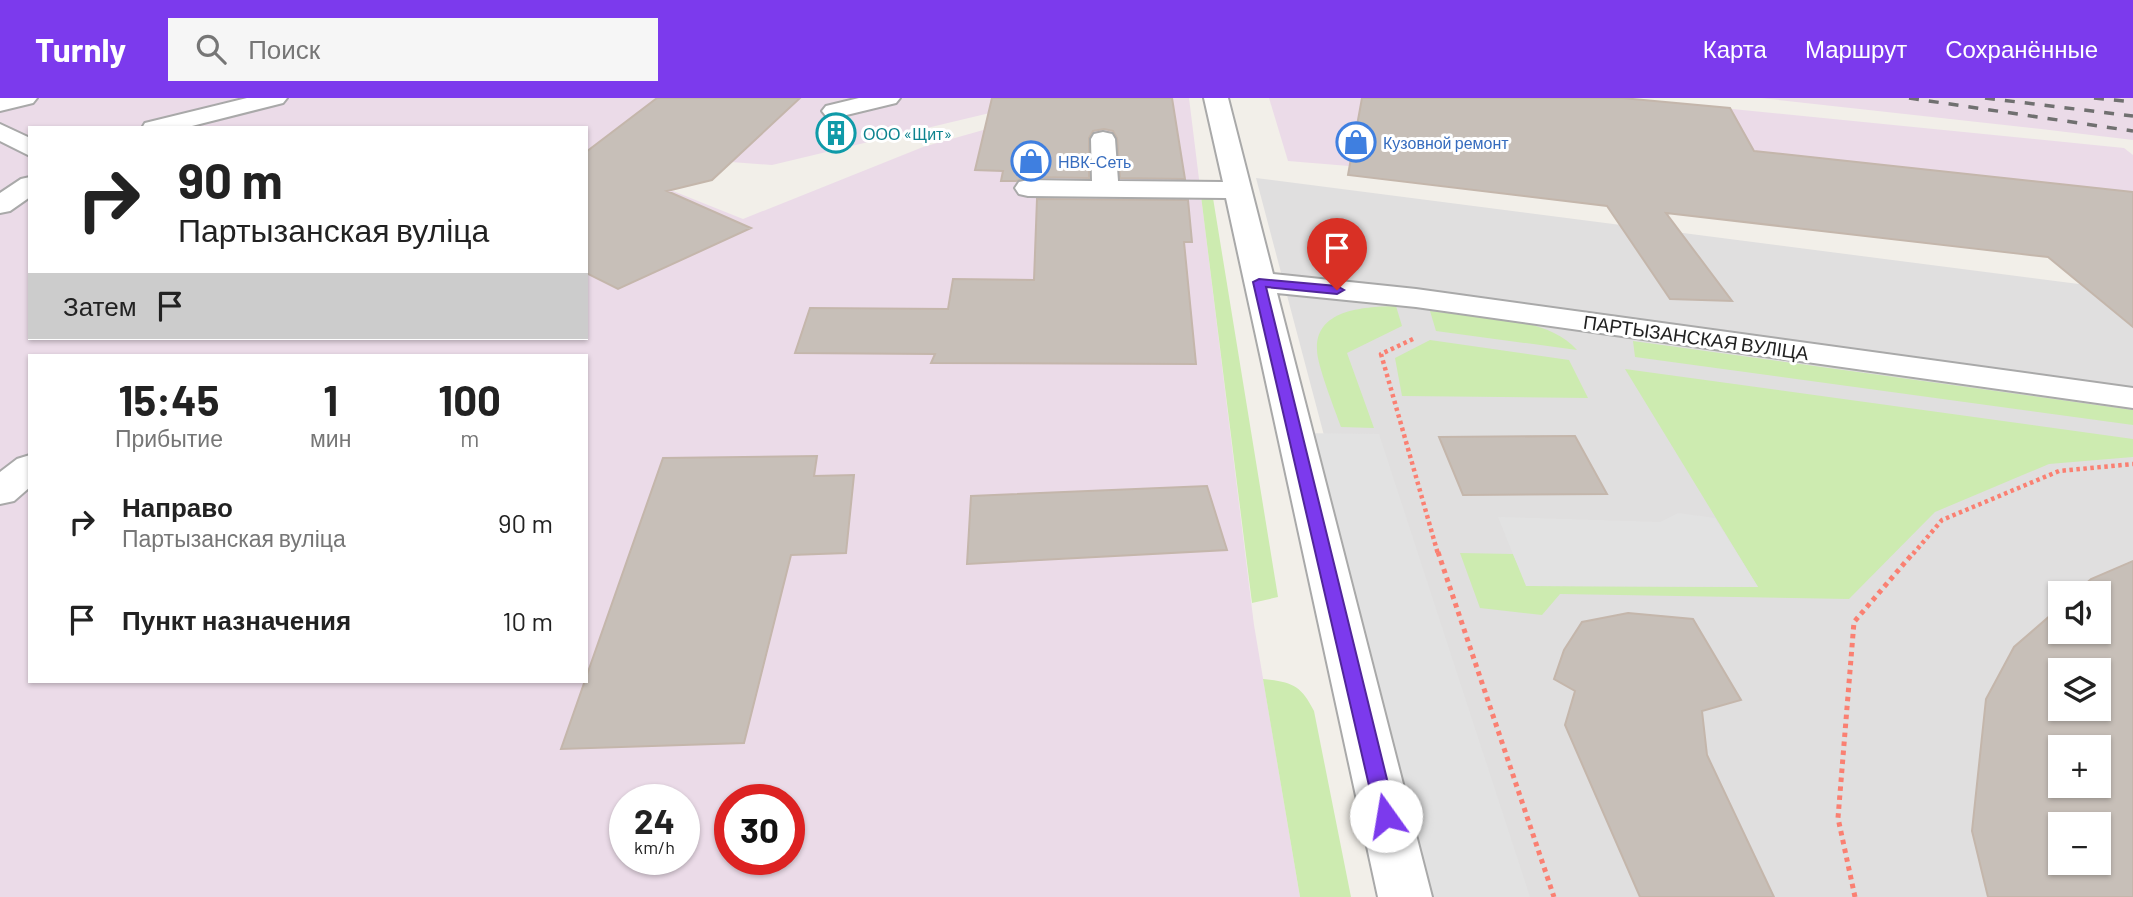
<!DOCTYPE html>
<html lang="ru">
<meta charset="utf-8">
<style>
:root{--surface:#fff;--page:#f6f6f6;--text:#222;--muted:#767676;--accent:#7c3aed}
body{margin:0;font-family:Barlow,sans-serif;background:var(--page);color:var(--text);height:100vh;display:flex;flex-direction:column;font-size:26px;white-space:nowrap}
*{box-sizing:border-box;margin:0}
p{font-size:23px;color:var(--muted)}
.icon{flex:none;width:38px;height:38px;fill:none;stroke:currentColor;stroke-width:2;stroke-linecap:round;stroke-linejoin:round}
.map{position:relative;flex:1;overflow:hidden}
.panel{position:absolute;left:28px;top:256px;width:560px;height:329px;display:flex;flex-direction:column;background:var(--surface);border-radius:0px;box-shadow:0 2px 5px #0004}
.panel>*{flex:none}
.hud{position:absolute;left:28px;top:28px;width:560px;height:214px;border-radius:0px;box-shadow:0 2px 5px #0004;background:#fff;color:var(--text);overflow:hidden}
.controls{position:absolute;left:2048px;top:483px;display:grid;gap:14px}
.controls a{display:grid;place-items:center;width:63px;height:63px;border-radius:0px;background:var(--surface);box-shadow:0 2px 5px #0004;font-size:35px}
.speed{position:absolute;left:609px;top:686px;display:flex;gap:14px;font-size:35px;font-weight:700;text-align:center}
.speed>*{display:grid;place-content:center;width:91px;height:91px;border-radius:50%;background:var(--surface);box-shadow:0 2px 5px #0004;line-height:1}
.speed small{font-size:18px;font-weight:400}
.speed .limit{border:10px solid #d22;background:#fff;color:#111}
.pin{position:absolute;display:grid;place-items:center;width:60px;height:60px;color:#fff;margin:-72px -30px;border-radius:50% 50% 50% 0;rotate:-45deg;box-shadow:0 0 7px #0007}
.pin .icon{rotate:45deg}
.me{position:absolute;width:77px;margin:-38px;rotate:347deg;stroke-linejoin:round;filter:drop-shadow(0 0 5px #0008)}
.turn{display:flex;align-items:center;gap:24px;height:147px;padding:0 35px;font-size:32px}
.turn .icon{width:91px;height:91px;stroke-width:2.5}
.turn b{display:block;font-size:49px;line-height:60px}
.then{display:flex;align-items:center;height:66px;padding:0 35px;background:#0003;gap:14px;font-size:26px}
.eta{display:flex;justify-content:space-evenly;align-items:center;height:119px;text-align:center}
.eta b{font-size:42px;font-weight:700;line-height:49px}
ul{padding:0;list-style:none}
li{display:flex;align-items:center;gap:21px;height:98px;padding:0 35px}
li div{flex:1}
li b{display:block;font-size:26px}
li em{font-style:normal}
header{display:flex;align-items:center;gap:42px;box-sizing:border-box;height:98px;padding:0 35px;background:var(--accent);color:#fff}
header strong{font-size:33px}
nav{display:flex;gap:38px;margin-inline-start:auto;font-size:24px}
.search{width:490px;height:63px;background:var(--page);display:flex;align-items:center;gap:18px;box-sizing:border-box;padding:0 24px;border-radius:0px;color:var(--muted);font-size:26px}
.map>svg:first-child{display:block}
.residential{fill:#e0dfdf;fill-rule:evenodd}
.industrial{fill:#ebdbe8;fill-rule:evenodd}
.grass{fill:#cdebb0}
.parking{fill:#e2e2e2}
.building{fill:#c7bfb8;stroke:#c4b6ab;stroke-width:2;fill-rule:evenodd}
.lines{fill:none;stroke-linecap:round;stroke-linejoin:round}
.minor-casing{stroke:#a9a9a9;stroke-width:4}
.path-far1{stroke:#fa8072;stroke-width:4.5;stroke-dasharray:3.5 3.5;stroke-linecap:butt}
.path{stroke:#fa8072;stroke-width:5;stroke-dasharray:4.5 4.5;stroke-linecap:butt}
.minor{fill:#fff;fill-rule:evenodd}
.rail{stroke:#707070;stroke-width:3.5;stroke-dasharray:10 10;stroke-linecap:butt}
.route{fill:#7c3aed;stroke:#51269a;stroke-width:2}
.labels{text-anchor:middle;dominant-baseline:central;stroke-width:6;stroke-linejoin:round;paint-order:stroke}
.far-culture-label{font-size:16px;fill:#0d838f;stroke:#fff;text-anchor:start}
.far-shop-label{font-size:16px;fill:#366cbe;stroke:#fff;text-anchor:start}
.street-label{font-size:19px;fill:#222;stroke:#fff}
</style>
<header>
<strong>Turnly</strong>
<div class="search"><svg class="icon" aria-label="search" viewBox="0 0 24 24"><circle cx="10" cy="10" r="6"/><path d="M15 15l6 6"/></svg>Поиск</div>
<nav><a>Карта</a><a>Маршрут</a><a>Сохранённые</a></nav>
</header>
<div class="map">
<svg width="2133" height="799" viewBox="0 0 2133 799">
<rect width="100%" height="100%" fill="#f2efe9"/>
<!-- residential -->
<path class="residential" d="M1256,80L2133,193V799H1446ZM2060,495H2098V534H2060ZM2060,572H2098V611H2060ZM2060,649H2098V688H2060ZM2060,726H2098V765H2060Z"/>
<!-- industrial -->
<path class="industrial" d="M0,0H1053L772,67L586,53V30H30V240H586V62L603,65L743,121L923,49L1097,0H1189L1254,527L1300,799H0ZM30,257H586V583H30ZM625,702H684V761H625ZM730,702H789V761H730Z
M1269,0H1622L2124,50L2133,57V169L1348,77L1349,68L1288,63Z
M1761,0H2133V42L2041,31Z"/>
<!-- grass -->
<path class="grass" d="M1201,98L1213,100L1278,499L1252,505Z
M1396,208L1402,228L1347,255L1374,330L1341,329C1335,312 1317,267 1317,252C1315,210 1367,209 1396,208Z
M1430,213C1473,219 1547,217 1577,252L1436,233Z
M1430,242L1569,262L1588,300L1402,298L1395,260Z
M1633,243L2133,312V327L1635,259Z
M1625,271L2133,341V359L2049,366L1935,414L1849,501L1560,496L1542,517L1480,510L1460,455L1513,456L1527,488L1758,489Z
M1263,581C1292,584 1301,587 1314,613L1351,799H1300Z"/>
<!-- parking -->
<path class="parking" d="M1295,335L1379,336L1530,799H1405Z
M1678,415L1715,420L1758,489L1526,488L1498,419L1660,424Z"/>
<!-- building -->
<path class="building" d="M657,0H800L712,82L667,93L751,130L618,191L586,175V54Z
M992,0H1172L1185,81L1120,80L1117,40L1113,33L1104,31L1093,33L1089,40V80L1028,79L1016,83H1001L1003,73L975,72Z
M1362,0H1622L1730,10L1754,53L2133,94V229L2048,159L1666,115L1732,203L1670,201L1607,108L1348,77Z
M1037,101L1188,102L1192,144H1184L1196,266L931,265L935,256L795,255L810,210L948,211L953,181L1034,182Z
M1575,338L1607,396L1463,397L1439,339Z
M817,358L814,378L854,377L846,455L791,457L744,645L561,651L663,360Z
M1207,388L1227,452L967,466L971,398Z
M2133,463V799H1988L1972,733L1986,601L2014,549L2060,509V534H2098V495H2075L2091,481ZM2060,572H2098V611H2060ZM2060,649H2098V688H2060ZM2060,726H2098V765H2060Z
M1628,515L1693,521L1741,602L1702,613L1707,657L1774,799H1640L1565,627L1575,593L1554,581L1564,552L1582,524Z"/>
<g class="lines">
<!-- minor casing -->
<g class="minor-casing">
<path id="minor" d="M0,0H37L33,5L0,13Z
M247,0H287L283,5L184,30H142L145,25Z
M859,0H900L896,5L834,20L826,18L822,13L826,8Z
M1204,0H1228L1273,176L1416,191L2133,290V310L1416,209L1277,195L1432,799H1378L1226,100L1028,98L1019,96L1015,90L1019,84L1028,82L1092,83L1091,41L1094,36L1103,34L1112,36L1115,41L1118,83L1223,84Z
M0,26L30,40V58L0,43Z
M30,79V99L10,113L0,115V95L21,81Z
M30,357V389L14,403L0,406V374L17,361Z"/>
</g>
<!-- path-far1 -->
<path class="path-far1" d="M1413,241L1381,256L1438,456
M1913,456L1942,422L2059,373L2133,366"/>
<!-- path -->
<path class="path" d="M1438,454L1554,799
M1855,799L1838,720L1854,524L1914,454"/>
<!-- minor -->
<use href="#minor" class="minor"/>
<!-- rail -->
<path class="rail" d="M1909,0L2133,33
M1985,0L2133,18
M2094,0L2133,4"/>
</g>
<!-- route -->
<path class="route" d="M1259,181L1337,188L1344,192L1337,196L1266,189L1396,718L1393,724L1386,726L1379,724L1376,718L1253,184Z"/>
<!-- icons -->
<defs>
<g id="building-ring" transform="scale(2.0125)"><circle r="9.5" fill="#fff" stroke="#0f9aa8" stroke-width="1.5"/><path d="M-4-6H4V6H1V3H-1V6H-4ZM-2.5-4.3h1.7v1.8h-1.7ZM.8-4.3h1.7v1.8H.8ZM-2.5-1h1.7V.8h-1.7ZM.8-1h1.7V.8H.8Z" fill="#0f9aa8"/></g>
<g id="shop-ring" transform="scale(2.0125)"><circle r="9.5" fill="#fff" stroke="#3f7fe0" stroke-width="1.5"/><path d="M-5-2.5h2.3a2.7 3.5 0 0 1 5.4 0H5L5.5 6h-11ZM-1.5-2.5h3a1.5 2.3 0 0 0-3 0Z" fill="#3f7fe0"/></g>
</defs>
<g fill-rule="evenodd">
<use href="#building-ring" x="836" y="35"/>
<use href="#shop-ring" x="1356" y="44"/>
<use href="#shop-ring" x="1031" y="63"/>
</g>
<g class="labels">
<!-- far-culture labels -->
<g class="far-culture-label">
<text x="863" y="35">ООО «Щит»</text>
</g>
<!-- far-shop labels -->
<g class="far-shop-label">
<text x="1383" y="44">Кузовной ремонт</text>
<text x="1058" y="63">НВК-Сеть</text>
</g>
<!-- street labels -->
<g class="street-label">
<text transform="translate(1696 239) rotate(8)">ПАРТЫЗАНСКАЯ ВУЛІЦА</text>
</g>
</g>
</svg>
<div class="controls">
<a><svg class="icon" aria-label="sound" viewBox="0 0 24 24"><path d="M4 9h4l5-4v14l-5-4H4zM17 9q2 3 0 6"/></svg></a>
<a><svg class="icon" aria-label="layers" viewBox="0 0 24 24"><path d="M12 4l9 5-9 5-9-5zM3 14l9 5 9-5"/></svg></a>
<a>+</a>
<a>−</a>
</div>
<div class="speed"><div>24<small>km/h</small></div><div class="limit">30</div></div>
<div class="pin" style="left:1337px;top:192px;background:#d93025"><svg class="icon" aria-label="arrive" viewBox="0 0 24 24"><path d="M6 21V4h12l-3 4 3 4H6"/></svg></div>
<svg class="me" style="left:1386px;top:718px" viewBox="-20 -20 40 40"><circle r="19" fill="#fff"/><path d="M0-13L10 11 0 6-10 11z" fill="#7c3aed"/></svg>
<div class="hud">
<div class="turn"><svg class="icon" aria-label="right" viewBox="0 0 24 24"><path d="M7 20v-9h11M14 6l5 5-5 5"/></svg><div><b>90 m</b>Партызанская вуліца</div></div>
<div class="then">Затем<svg class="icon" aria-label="arrive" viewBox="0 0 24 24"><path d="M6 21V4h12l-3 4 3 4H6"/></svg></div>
</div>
<section class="panel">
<div class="eta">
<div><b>15:45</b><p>Прибытие</p></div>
<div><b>1</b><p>мин</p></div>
<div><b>100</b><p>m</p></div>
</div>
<ul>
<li><svg class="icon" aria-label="right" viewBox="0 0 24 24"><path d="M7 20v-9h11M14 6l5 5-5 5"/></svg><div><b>Направо</b><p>Партызанская вуліца</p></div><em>90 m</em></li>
<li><svg class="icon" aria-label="arrive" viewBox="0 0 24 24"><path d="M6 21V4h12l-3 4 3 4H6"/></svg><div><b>Пункт назначения</b></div><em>10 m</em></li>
</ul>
</section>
</div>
